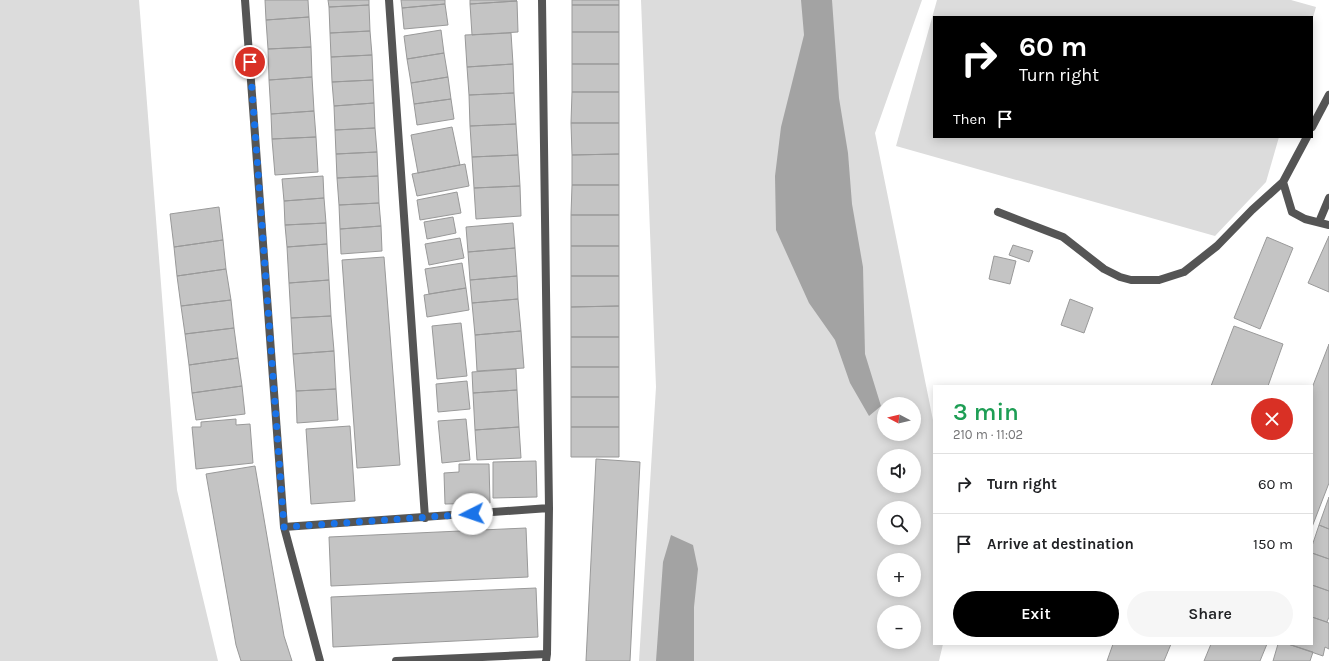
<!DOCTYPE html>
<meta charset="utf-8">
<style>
:root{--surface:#fff;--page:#f6f6f6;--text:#202124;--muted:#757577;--line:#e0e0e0;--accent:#000}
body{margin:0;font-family:Karla,sans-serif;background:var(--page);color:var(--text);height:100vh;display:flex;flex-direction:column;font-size:15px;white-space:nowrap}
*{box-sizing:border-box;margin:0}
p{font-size:13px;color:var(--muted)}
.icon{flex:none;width:22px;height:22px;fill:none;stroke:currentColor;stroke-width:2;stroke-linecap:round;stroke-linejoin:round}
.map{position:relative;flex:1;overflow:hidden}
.sheet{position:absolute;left:933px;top:385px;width:380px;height:260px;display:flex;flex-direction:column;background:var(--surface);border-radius:0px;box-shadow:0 2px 10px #0003}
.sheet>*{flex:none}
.banner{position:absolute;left:933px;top:16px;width:380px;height:122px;border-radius:0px;box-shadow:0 2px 10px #0003;background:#000;color:#fff;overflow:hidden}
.needle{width:26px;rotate:277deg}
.controls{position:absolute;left:877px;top:397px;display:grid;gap:8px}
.controls a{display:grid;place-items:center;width:44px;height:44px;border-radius:50%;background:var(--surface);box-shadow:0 2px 10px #0003;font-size:20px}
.pin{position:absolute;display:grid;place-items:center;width:34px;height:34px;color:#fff;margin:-17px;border:2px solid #fff;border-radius:50%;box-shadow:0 1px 4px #0007}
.me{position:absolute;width:44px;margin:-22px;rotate:266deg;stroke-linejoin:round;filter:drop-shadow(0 0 3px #0008)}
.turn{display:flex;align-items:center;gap:14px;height:84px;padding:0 20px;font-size:18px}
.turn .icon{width:52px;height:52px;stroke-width:2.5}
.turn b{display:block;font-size:28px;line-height:34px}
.then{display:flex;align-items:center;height:38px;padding:0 20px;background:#0003;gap:8px;font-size:15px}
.round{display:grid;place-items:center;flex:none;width:42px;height:42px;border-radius:21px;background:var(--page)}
.headline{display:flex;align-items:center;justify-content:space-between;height:68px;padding:0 20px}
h1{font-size:24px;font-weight:600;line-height:30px;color:#1e9e55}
.primary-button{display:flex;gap:8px;margin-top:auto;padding:8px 20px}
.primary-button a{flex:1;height:46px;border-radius:24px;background:var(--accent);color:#fff;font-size:16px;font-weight:600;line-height:46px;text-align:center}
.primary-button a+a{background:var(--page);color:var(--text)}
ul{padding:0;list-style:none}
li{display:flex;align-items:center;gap:12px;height:60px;padding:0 20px;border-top:1px solid var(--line)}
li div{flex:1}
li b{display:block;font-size:15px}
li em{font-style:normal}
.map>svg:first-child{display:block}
.green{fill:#dcdcdc;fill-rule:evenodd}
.water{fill:#a3a3a3}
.building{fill:#c4c4c4;stroke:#999}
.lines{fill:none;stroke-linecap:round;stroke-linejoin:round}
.street{stroke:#555;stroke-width:8}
.route{stroke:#1a73e8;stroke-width:7;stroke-dasharray:0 12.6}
</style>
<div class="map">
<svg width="1329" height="661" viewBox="0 0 1329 661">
<rect width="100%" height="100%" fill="#fff"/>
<!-- green -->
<path class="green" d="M0,0H139L177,490L218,661H0Z
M641,0H922L875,133L934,425V644H943L939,661H639L656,387ZM884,404H914V434H884ZM884,456H914V486H884ZM884,508H914V538H884ZM884,560H914V590H884ZM884,612H914V642H884Z
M937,0H1291L1316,7L1312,21V17H934V137H1279L1266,182L1215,236L896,146Z"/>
<!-- water -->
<path class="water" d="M801,0H832L839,98L848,153L852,204L863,267L865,354L881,406L869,416L850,383L835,340L809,303L776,230L775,176L781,127L804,35Z
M671,535L693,545L698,569L694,607V661H656L663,562Z"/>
<!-- building -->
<path class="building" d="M265,0H308L309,17L266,20Z
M328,0H369V5L329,7Z
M401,0H445V4L402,8Z
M470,0H516L517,1L470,4Z
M572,0H619V5H572Z
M517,1L518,32L472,35L470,4Z
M445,4L448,25L404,29L402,8Z
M369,5L370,31L330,33L329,7Z
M572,5H619V32H572Z
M309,17L311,47L268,49L266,20Z
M441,30L444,53L407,59L404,36Z
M370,31L372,55L331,57L330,33Z
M572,32H619V64H572Z
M511,33L513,64L467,67L465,35Z
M311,47L312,77L269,80L268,49Z
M444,53L448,77L411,83L407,59Z
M372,55L373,80L332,82L331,57Z
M513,64L514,93L469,95L467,67Z
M572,64H619V92H572Z
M312,77L314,111L271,114L269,80Z
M448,77L451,99L414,104L411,83Z
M373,80L374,103L334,106L332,82Z
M572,92H619V123H571Z
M514,93L516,124L470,126L469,95Z
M451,99L454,119L417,125L414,104Z
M374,103L375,128L335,130L334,106Z
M314,111L316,137L272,139L271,114Z
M571,123H619V154L572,155Z
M516,124L518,155L472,157L470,126Z
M452,127L460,165L418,173L411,135Z
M375,128L377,152L336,154L335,130Z
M316,137L318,172L275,175L272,139Z
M377,152L378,176L337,178L336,154Z
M619,154V185H572V155Z
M518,155L520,186L474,188L472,157Z
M465,164L469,186L417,196L412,174Z
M323,176L324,198L284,201L282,179Z
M378,176L379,203L339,205L337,178Z
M572,185H619V215H571Z
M520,186L521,216L476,219L474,188Z
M457,192L461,213L420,220L417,200Z
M324,198L326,223L285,225L284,201Z
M379,203L381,226L340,229L339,205Z
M219,207L223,240L174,247L170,214Z
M571,215H619V246H571Z
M453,217L456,233L427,239L424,222Z
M326,223L327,244L287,247L285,225Z
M513,223L515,248L468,252L466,227Z
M381,226L382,251L341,254L340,229Z
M1329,236V292L1308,283Z
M1267,237L1293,248L1260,329L1234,318Z
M460,238L464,258L429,265L425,244Z
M223,240L226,269L177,276L174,247Z
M327,244L329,280L289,283L287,247Z
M1013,245L1033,251L1029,262L1009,255Z
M571,246H619V276H571Z
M515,248L517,276L470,280L468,252Z
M994,256L1016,261L1010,284L989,279Z
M384,257L400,465L357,468L342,260Z
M462,263L466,288L429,294L425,269Z
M226,269L231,300L181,306L177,276Z
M517,276L518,299L472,303L470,280Z
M571,276H619V306L571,307Z
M329,280L331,316L291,318L289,283Z
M466,288L469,310L427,317L424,295Z
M518,299L521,331L475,335L472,303Z
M1070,299L1093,308L1084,333L1061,325Z
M231,300L234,328L185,334L181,306Z
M619,306V337H571V307Z
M331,316L334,351L293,354L291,318Z
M461,323L467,376L437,379L432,326Z
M1234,326L1283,344L1268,386H1211Z
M234,328L238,358L189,365L185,334Z
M521,331L524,368L477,371L475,335Z
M571,337H619V367H571Z
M1329,344V483L1312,527V388Z
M334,351L336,389L296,391L293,354Z
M238,358L242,386L192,393L189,365Z
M571,367H619V397H571Z
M516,369L517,390L473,393L472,372Z
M467,381L470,409L438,412L436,384Z
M242,386L245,414L196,420L192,393Z
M336,389L338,420L297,423L296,391Z
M517,390L519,427L475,430L473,393Z
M571,397H619V427H571Z
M236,419V425L250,424L253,463L196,469L192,427H201V422Z
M466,419L470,460L442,463L438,421Z
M350,426L355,501L311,504L306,429Z
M519,427L521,458L477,460L475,430Z
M571,427H619V457H571Z
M596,459L640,462L630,661H586Z
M536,461L537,497L493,498V462Z
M459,464H489L490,503L445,504L444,473L459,472Z
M255,466L284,636L292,661H241L236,645L206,474Z
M1329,497V529L1319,525Z
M1319,525L1329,529V559L1312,553V546Z
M526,528L528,577L331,586L329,537Z
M1312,553L1329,559V591L1312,585Z
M1312,585L1329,591V617L1327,622L1312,617Z
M536,588L538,637L333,647L331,597Z
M1312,617L1329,623V649L1325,647L1323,656L1288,644H1312Z
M1113,644H1171L1164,661H1107Z
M1211,644H1267L1260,661H1204Z
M1278,644H1288L1313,652L1310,661H1273Z"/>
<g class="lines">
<!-- street -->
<path class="street" d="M245,0L284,527L320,661
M389,0L425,518
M542,0L549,508L547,654L546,661
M1312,127L1329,95
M1283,182L1292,212L1305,219L1329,225
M998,212L1063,237L1104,269L1120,277L1131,280H1159L1184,272L1217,246L1252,210L1283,182L1307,137
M1319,222L1329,198
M284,527L549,508
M396,661L547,654"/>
</g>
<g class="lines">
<!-- route -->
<path class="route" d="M250,62L284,527L472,514"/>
</g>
</svg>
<div class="controls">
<a><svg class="needle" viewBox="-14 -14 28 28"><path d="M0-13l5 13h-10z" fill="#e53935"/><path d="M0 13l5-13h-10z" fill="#757577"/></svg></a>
<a><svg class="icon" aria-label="sound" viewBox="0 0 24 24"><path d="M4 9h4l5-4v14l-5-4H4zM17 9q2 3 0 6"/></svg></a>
<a><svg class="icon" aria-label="search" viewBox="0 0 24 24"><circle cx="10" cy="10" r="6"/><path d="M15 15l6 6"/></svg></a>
<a>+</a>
<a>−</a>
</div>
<div class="pin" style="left:250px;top:62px;background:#d93025"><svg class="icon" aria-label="arrive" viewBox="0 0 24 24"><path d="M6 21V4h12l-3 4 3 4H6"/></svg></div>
<svg class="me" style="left:472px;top:514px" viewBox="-20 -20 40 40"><circle r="19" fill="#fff"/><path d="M0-13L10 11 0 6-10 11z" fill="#1a73e8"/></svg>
<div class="banner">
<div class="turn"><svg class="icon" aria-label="right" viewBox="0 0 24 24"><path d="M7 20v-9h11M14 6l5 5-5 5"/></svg><div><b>60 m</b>Turn right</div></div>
<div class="then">Then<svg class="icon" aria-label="arrive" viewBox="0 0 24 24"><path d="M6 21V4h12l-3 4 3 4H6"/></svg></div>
</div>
<section class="sheet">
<div class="headline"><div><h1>3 min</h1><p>210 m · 11:02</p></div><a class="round" style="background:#d93025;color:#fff"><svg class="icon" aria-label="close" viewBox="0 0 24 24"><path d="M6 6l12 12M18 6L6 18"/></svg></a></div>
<ul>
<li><svg class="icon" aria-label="right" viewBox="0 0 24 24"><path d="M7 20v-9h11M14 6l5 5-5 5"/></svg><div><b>Turn right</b></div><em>60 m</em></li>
<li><svg class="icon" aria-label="arrive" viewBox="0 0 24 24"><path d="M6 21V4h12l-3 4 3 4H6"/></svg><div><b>Arrive at destination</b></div><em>150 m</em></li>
</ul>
<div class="primary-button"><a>Exit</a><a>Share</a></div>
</section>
</div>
